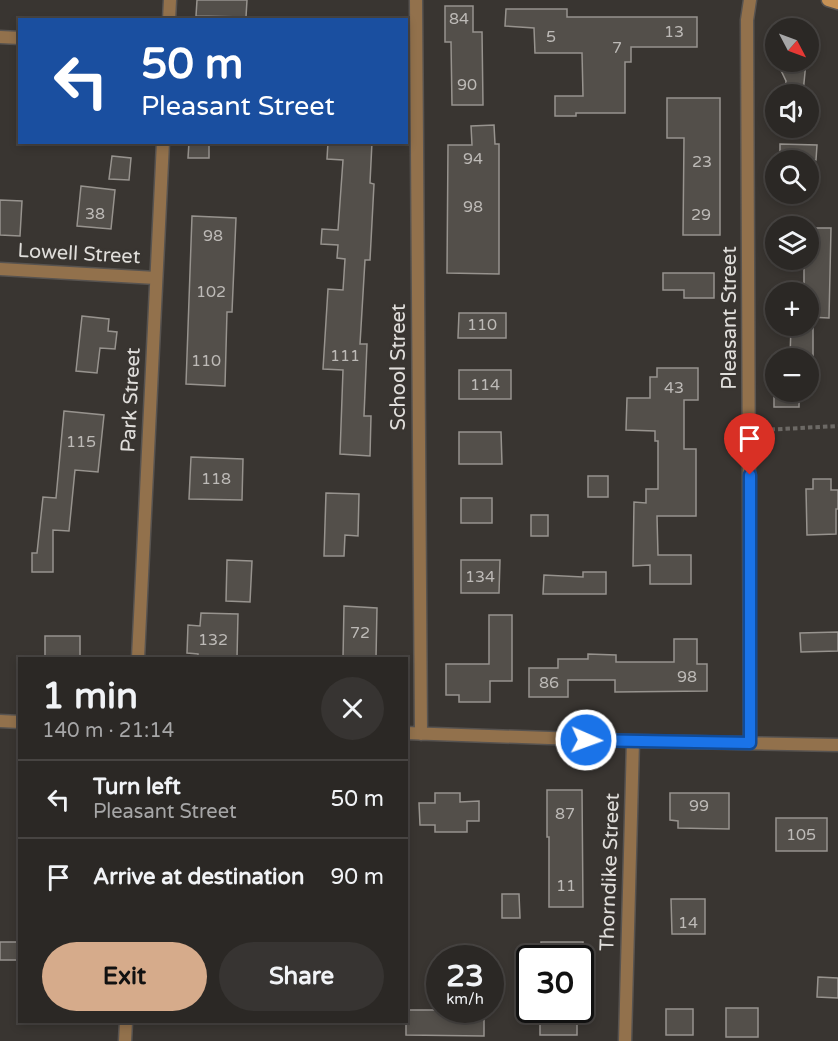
<!DOCTYPE html>
<meta charset="utf-8">
<style>
:root{--surface:#2b2825;--page:#373432;--text:#f1f3f6;--muted:#a6a6a7;--line:#474442;--accent:#d6ab8b}
body{margin:0;font-family:"Varela Round",sans-serif;background:var(--page);color:var(--text);height:100vh;display:flex;flex-direction:column;font-size:22px;white-space:nowrap}
*{box-sizing:border-box;margin:0}
p{font-size:20px;color:var(--muted)}
.icon{flex:none;width:33px;height:33px;fill:none;stroke:currentColor;stroke-width:2;stroke-linecap:round;stroke-linejoin:round}
.map{position:relative;flex:1;overflow:hidden}
.panel{position:absolute;left:18px;top:657px;width:390px;height:366px;display:flex;flex-direction:column;background:var(--surface);border-radius:0px;box-shadow:0 3px 9px #0003,0 0 0 2px var(--line)}
.panel>*{flex:none}
.banner{position:absolute;left:18px;top:18px;width:390px;height:126px;border-radius:0px;box-shadow:0 3px 9px #0003,0 0 0 2px var(--line);background:#1a4fa0;color:#fff;overflow:hidden}
.needle{width:39px;rotate:131deg}
.controls{position:absolute;left:765px;top:18px;display:grid;gap:12px}
.controls a{display:grid;place-items:center;width:54px;height:54px;border-radius:50%;background:var(--surface);box-shadow:0 3px 9px #0003,0 0 0 2px var(--line);font-size:30px}
.speed{position:absolute;left:426px;top:945px;display:flex;gap:12px;font-size:30px;font-weight:700;text-align:center}
.speed>*{display:grid;place-content:center;width:78px;height:78px;border-radius:50%;background:var(--surface);box-shadow:0 3px 9px #0003,0 0 0 2px var(--line);line-height:1}
.speed small{font-size:15px;font-weight:400}
.speed .limit{border:3px solid #111;border-radius:9px;background:#fff;color:#111}
.pin{position:absolute;display:grid;place-items:center;width:51px;height:51px;color:#fff;margin:-62px -26px;border-radius:50% 50% 50% 0;rotate:-45deg;box-shadow:0 0 6px #0007}
.pin .icon{rotate:45deg}
.me{position:absolute;width:66px;margin:-33px;rotate:92deg;stroke-linejoin:round;filter:drop-shadow(0 0 4px #0008)}
.turn{display:flex;align-items:center;gap:21px;height:126px;padding:0 24px;font-size:27px}
.turn .icon{width:78px;height:78px;stroke-width:2.5}
.turn b{display:block;font-size:42px;line-height:51px}
.round{display:grid;place-items:center;flex:none;width:63px;height:63px;border-radius:32px;background:var(--page)}
.head{display:flex;align-items:center;justify-content:space-between;height:102px;padding:0 24px}
h1{font-size:36px;font-weight:800;line-height:45px}
.action{display:flex;gap:12px;margin-top:auto;padding:12px 24px}
.action a{flex:1;height:69px;border-radius:36px;background:var(--accent);color:#111;font-size:24px;font-weight:800;line-height:69px;text-align:center}
.action a+a{background:var(--page);color:var(--text)}
ul{padding:0;list-style:none}
li{display:flex;align-items:center;gap:18px;height:78px;padding:0 24px;border-top:2px solid var(--line)}
li div{flex:1}
li b{display:block;font-size:22px}
li em{font-style:normal}
.map>svg:first-child{display:block}
.building{fill:#534f4a;stroke:#97938e;stroke-width:1.5}
.lines{fill:none;stroke-linecap:round;stroke-linejoin:round}
.street-casing{stroke:#575350;stroke-width:15}
.secondary-casing{stroke:#575350;stroke-width:15}
.path{stroke:#6c6965;stroke-width:4;stroke-dasharray:4.5 3;stroke-linecap:butt}
.street{stroke:#92714c;stroke-width:12}
.secondary{stroke:#c69155;stroke-width:12}
.route-casing{stroke:#114b97;stroke-width:15}
.route{stroke:#1a73e8;stroke-width:10}
.labels{text-anchor:middle;dominant-baseline:central;stroke-width:5;stroke-linejoin:round;paint-order:stroke}
.number-label{font-size:16px;fill:#bdbab7}
.street-label{font-size:20px;fill:#e0dedb;stroke:#393531}
</style>
<div class="map">
<svg width="838" height="1041" viewBox="0 0 838 1041">
<rect width="100%" height="100%" fill="#393531"/>
<!-- building -->
<path class="building" d="M197,0H247L246,17L196,16Z
M445,6H473V32H482L483,105H452L451,42H445Z
M506,9H567V17H697V47H631V62H625V113H576V116H555V96H583L582,53H535L534,28L505,26Z
M777,62H806L803,93L785,91L786,81Z
M667,98H720V235H683L684,138H667Z
M494,125L495,144H499V274L447,273L448,145H472L471,126Z
M189,142H209V158H188Z
M328,142H372L370,183L374,184L370,260H365L360,344H367L364,416H371L370,456L340,454L343,370L323,369L328,289L343,290L345,259L337,258L338,245L321,244L322,229L338,230L343,160L327,159Z
M780,144L817,145L816,160H780Z
M112,156L131,158L129,180L109,179Z
M81,186L115,190L111,229L77,226Z
M0,200L22,201L20,236L0,235Z
M192,216L236,218L232,312H227L225,386L186,384Z
M808,228H831L829,318L808,317V292H804V260H808Z
M663,273H714V298H684V290H663Z
M459,313H506V338H458Z
M82,316L109,319L108,331L117,332L115,349L100,348L97,373L76,371Z
M791,326H813V358H790Z
M657,368H698V400H684V449H696V516H657L658,555H691V584H650V565L633,566L634,502L646,503V489H658V441H655V431L626,430L627,398H650V377H657Z
M459,370H511V399H459Z
M774,392H799V407H774Z
M64,411L104,415L98,472L75,470L69,531L53,530V572H32V553H37L43,497L56,498Z
M459,432H501L502,464H459Z
M191,457L243,459L242,500L189,499Z
M588,476H608V497H588Z
M813,479H831V490H838V509H836V534L807,535L806,489H813Z
M326,493L359,494L358,536L345,535L344,556H324Z
M461,498H492V523H461Z
M531,515H548V536H531Z
M227,560L252,561L250,602L226,601Z
M461,560H500L499,593H461Z
M583,572H606V594H543L544,575L583,577Z
M344,606L377,608L376,658H343Z
M201,613L238,614L237,658H198V654L187,653L188,625L200,626Z
M489,615H512V681H490V702H459V695H446V664H489Z
M838,632V651L801,652L800,633Z
M45,636H80V658H45Z
M674,639H697V664H707V691L615,692V680H568V697H529V668H558V659H588V654L616,655V662H674Z
M547,790H582L583,907H549V837H547Z
M435,793H460V802L479,801V821H467V832H435V825H420L419,803H435Z
M670,793H729V829L678,828V821L670,820Z
M776,818H827V851H776Z
M502,894H519L520,918H502Z
M671,899H705V934H672Z
M0,942H20V960H0Z
M541,942H583V958H541Z
M818,977L838,978V998L817,997Z
M726,1008H758V1037H726Z
M666,1009H693V1035H666Z
M406,1010H484V1036L406,1035Z
M540,1010H577V1035H540Z"/>
<g class="lines">
<!-- street casing -->
<g class="street-casing">
<path id="street" d="M416,0L421,734
M750,0L747,20L750,743
M169,20L170,0
M0,37L20,38
M0,269L156,278
M138,658L163,142
M0,721L20,722
M406,733L633,741L838,745
M125,1041L126,1022
M625,1041L633,741"/>
</g>
<!-- secondary casing -->
<g class="secondary-casing">
<path id="secondary" d="M828,0L838,3"/>
</g>
<!-- path -->
<path class="path" d="M763,430L838,426"/>
<!-- street -->
<use href="#street" class="street"/>
<!-- secondary -->
<use href="#secondary" class="secondary"/>
</g>
<g class="lines">
<!-- route casing -->
<g class="route-casing">
<path id="route" d="M586,740L750,743V475"/>
</g>
<!-- route -->
<use href="#route" class="route"/>
</g>
<g class="labels">
<!-- number labels -->
<g class="number-label">
<text x="459" y="19">84</text>
<text x="674" y="32">13</text>
<text x="551" y="37">5</text>
<text x="617" y="48">7</text>
<text x="467" y="85">90</text>
<text x="473" y="159">94</text>
<text x="702" y="162">23</text>
<text x="473" y="207">98</text>
<text x="95" y="214">38</text>
<text x="701" y="215">29</text>
<text x="213" y="236">98</text>
<text x="211" y="292">102</text>
<text x="482" y="325">110</text>
<text x="345" y="356">111</text>
<text x="206" y="361">110</text>
<text x="485" y="385">114</text>
<text x="674" y="388">43</text>
<text x="81" y="442">115</text>
<text x="216" y="479">118</text>
<text x="480" y="577">134</text>
<text x="360" y="633">72</text>
<text x="213" y="640">132</text>
<text x="687" y="677">98</text>
<text x="549" y="683">86</text>
<text x="699" y="806">99</text>
<text x="565" y="814">87</text>
<text x="801" y="835">105</text>
<text x="566" y="886">11</text>
<text x="688" y="923">14</text>
</g>
<!-- street labels -->
<g class="street-label">
<text transform="translate(79 254) rotate(3)">Lowell Street</text>
<text transform="translate(730 318) rotate(-90)">Pleasant Street</text>
<text transform="translate(399 367) rotate(-90)">School Street</text>
<text transform="translate(131 400) rotate(-87)">Park Street</text>
<text transform="translate(610 872) rotate(-88)">Thorndike Street</text>
</g>
</g>
</svg>
<div class="controls">
<a><svg class="needle" viewBox="-14 -14 28 28"><path d="M0-13l5 13h-10z" fill="#e53935"/><path d="M0 13l5-13h-10z" fill="#a6a6a7"/></svg></a>
<a><svg class="icon" aria-label="sound" viewBox="0 0 24 24"><path d="M4 9h4l5-4v14l-5-4H4zM17 9q2 3 0 6"/></svg></a>
<a><svg class="icon" aria-label="search" viewBox="0 0 24 24"><circle cx="10" cy="10" r="6"/><path d="M15 15l6 6"/></svg></a>
<a><svg class="icon" aria-label="layers" viewBox="0 0 24 24"><path d="M12 4l9 5-9 5-9-5zM3 14l9 5 9-5"/></svg></a>
<a>+</a>
<a>−</a>
</div>
<div class="speed"><div>23<small>km/h</small></div><div class="limit">30</div></div>
<div class="pin" style="left:750px;top:475px;background:#d93025"><svg class="icon" aria-label="arrive" viewBox="0 0 24 24"><path d="M6 21V4h12l-3 4 3 4H6"/></svg></div>
<svg class="me" style="left:586px;top:740px" viewBox="-20 -20 40 40"><circle r="17" fill="#1a73e8" stroke="#fff" stroke-width="3"/><path d="M0-11L8 9 0 5-8 9z" fill="#fff"/></svg>
<div class="banner">
<div class="turn"><svg class="icon" aria-label="left" viewBox="0 0 24 24"><path d="M17 20v-9H6M10 6l-5 5 5 5"/></svg><div><b>50 m</b>Pleasant Street</div></div>
</div>
<section class="panel">
<div class="head"><div><h1>1 min</h1><p>140 m · 21:14</p></div><a class="round"><svg class="icon" aria-label="close" viewBox="0 0 24 24"><path d="M6 6l12 12M18 6L6 18"/></svg></a></div>
<ul>
<li><svg class="icon" aria-label="left" viewBox="0 0 24 24"><path d="M17 20v-9H6M10 6l-5 5 5 5"/></svg><div><b>Turn left</b><p>Pleasant Street</p></div><em>50 m</em></li>
<li><svg class="icon" aria-label="arrive" viewBox="0 0 24 24"><path d="M6 21V4h12l-3 4 3 4H6"/></svg><div><b>Arrive at destination</b></div><em>90 m</em></li>
</ul>
<div class="action"><a>Exit</a><a>Share</a></div>
</section>
</div>
